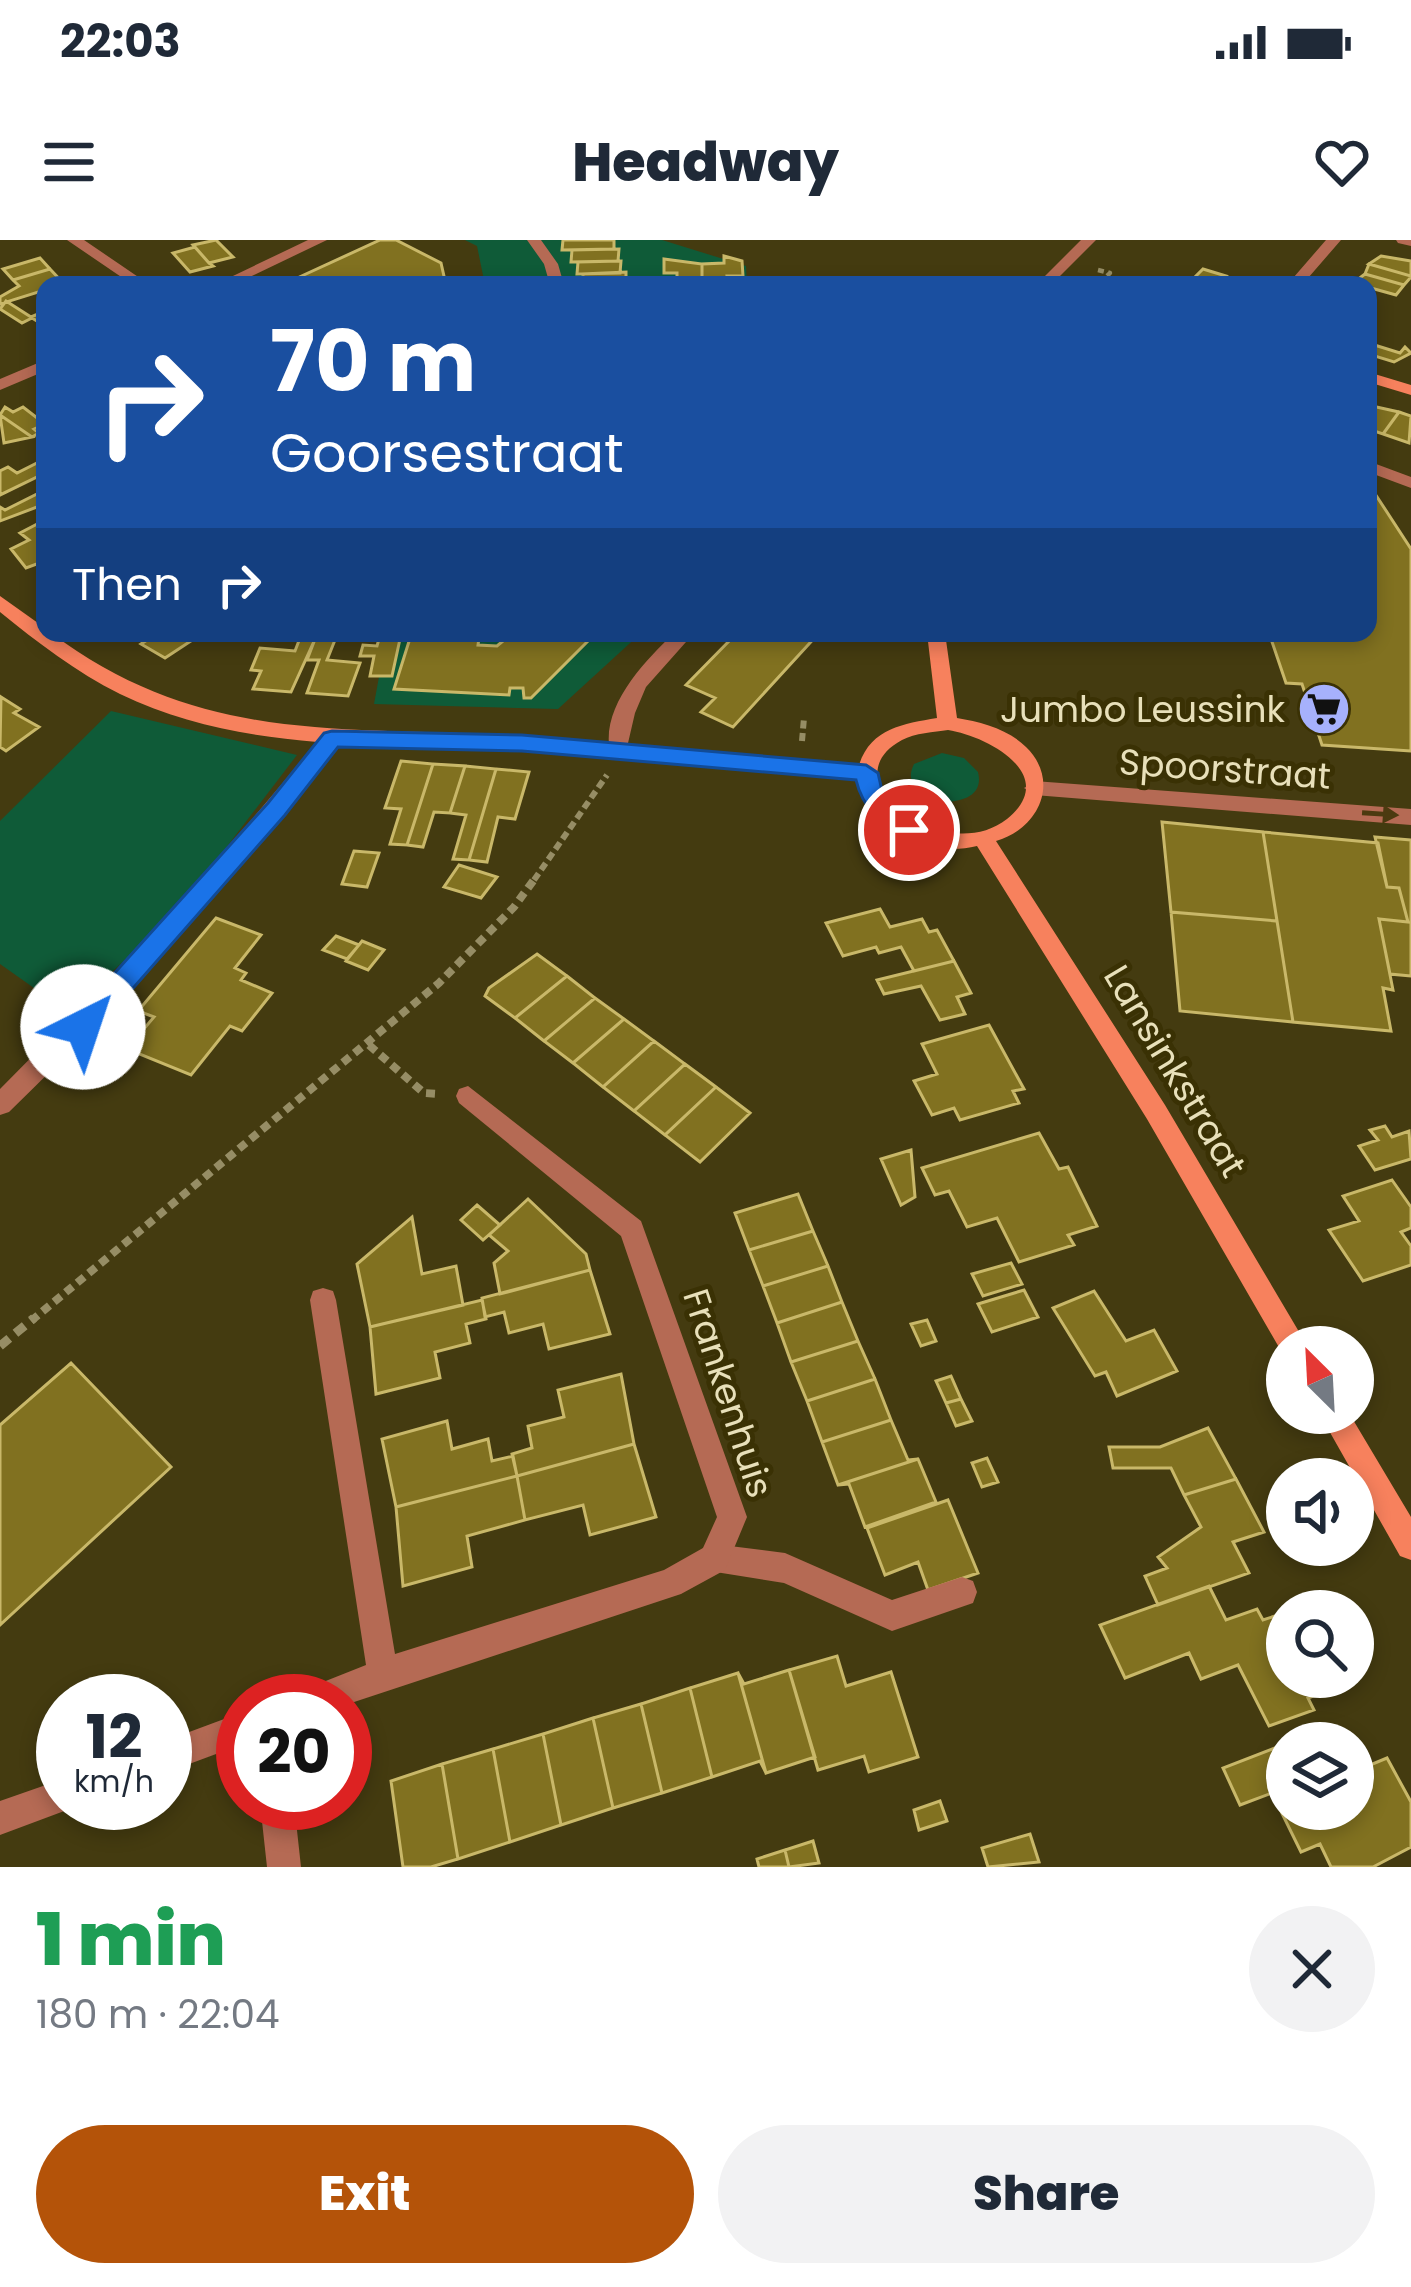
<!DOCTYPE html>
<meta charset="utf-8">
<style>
:root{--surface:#fff;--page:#f2f2f3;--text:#1f2937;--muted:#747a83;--accent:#b45309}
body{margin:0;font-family:Poppins,sans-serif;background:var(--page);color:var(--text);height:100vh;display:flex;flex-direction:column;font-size:45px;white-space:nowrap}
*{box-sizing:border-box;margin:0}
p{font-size:39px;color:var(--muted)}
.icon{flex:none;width:66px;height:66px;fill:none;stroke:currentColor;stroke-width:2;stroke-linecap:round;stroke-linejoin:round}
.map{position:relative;height:1627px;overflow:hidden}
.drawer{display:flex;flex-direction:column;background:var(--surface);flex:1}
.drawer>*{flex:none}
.top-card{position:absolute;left:36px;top:36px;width:1341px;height:366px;border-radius:24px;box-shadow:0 6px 18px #0003;background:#1a4fa0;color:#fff;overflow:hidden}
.needle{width:78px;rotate:336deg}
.tools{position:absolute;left:1266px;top:1086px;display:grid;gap:24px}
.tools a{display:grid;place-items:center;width:108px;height:108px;border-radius:50%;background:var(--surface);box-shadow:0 6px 18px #0003;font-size:60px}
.speed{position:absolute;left:36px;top:1434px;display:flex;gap:24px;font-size:60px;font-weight:700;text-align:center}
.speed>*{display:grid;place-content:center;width:156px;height:156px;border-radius:50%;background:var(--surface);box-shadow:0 6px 18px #0003;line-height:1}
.speed small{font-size:30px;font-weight:400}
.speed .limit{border:18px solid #d22;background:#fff;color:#111}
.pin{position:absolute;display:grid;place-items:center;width:102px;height:102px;color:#fff;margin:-51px;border:6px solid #fff;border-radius:50%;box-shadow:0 3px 12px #0007}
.me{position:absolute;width:132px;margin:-66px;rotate:41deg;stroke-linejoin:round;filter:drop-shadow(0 0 9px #0008)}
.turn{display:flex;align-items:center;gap:42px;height:252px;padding:0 36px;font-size:54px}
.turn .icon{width:156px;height:156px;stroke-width:2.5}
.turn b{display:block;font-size:84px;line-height:102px}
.then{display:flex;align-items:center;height:114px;padding:0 36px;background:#0003;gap:24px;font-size:45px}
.round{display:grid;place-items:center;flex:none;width:126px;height:126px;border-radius:63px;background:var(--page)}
.headline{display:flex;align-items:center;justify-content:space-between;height:204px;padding:0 36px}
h1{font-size:72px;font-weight:800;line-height:90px;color:#1e9e55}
.primary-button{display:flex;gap:24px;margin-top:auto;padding:24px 36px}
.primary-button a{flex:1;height:138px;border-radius:72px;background:var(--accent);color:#fff;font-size:48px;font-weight:800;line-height:138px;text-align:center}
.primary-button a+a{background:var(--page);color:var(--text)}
.status{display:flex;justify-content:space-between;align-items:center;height:84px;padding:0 60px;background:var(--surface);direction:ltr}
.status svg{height:33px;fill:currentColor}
header{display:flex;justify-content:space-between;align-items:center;height:156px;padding:0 36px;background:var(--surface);font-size:54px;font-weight:800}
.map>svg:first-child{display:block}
.green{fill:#0f5b38}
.building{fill:#817120;stroke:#c9b869;stroke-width:3}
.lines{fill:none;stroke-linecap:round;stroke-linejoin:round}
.path-far3{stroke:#968d65;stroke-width:4.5;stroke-dasharray:6 4.5;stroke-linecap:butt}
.path-far2{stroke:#968d65;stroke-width:6;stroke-dasharray:8 4.5;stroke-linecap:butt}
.path-far1{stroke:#968d65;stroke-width:8;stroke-dasharray:9 6;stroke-linecap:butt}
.path{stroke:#968d65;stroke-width:9;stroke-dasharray:12 8;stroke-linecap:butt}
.lane{fill:#b56a54;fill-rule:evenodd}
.street{fill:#b56a54;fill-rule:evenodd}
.secondary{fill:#f7815d;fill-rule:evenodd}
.oneway{fill:#4c3a10}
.route{fill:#1a73e8;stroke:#114b97;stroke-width:3}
.labels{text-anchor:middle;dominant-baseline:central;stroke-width:10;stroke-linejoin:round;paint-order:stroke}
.poi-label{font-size:36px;fill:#e8e0ba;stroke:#3a3104;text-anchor:end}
.street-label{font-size:36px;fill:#e8e0ba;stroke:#3a3104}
</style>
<div class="status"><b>22:03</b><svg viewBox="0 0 49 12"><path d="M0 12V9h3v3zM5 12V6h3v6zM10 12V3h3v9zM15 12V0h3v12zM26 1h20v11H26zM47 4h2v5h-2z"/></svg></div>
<header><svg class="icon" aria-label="menu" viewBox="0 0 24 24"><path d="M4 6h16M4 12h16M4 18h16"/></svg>Headway<svg class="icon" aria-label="heart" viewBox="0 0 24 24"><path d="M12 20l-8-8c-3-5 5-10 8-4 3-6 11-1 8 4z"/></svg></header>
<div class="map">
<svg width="1411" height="1627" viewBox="0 0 1411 1627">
<rect width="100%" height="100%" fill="#443b10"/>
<!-- green -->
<path class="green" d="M465,0H662L746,26L747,45H485L477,6Z
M387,393H641L558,469L374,464Z
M111,471L297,515L176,673L68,772L0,724V581Z
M942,513L964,518L978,532C984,556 962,562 942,562C923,557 903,546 914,524Z"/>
<!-- building -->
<path class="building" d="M216,0L233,17L209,23L193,5Z
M380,0H396L441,23L446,45H282Z
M563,0H614V9L562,10Z
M195,7L209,23L213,26L190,32L173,13Z
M619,9L618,21L571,22L572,10Z
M724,16L742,21L743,36H727L728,45H702V24L724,23Z
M1381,16L1411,21V36L1369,24Z
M40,18L50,29L13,40L3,29Z
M664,19L702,24V45H677V33H664Z
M621,21L620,33L577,34L578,22Z
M1369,24L1411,36V37L1404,45L1365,34Z
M50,29L64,44L45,45V50L0,64V57L19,46L13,40Z
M1203,29L1226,36L1217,45H1187Z
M626,32V40H641V45H583V34Z
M1365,34L1404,45L1396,55L1353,43Z
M6,61L31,77L45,71V86L32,78L22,83L0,69Z
M1368,103L1400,113L1405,107L1411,113L1394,122L1368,114Z
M1372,166L1399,172L1383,194L1368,189Z
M5,167L13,172L23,167L45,184L34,189L39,193L32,197L0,175Z
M1399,172L1411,176L1409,203L1383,194Z
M0,175L32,197L4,203Z
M45,219V233L0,255V231L8,227L17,233Z
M1368,243L1411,309V511L1322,505L1302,444L1286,443L1269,393H1368Z
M39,253L45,264L0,281V267L5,270Z
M45,280V321L26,328L11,309L29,300L20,293Z
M158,393H203L165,418L141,404Z
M500,393H596L531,458H524L523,448H510L509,455L394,449L411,395L479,398L478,405L497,406L508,397Z
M737,393H819L733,487L701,472L715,458L686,445Z
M317,394L337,395L327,420L360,423L348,456L307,453L319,420H307Z
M300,398L315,399L291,452L253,449L261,431L251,430L260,408L295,411Z
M379,399H400L392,436H370L374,416H360L363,405L377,406Z
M1,457L20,469L14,473L39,487L6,511L0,507Z
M401,521L433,524L407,605L390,604L401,569L385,568Z
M433,524L465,526L450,573L434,572L423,607L407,605Z
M465,526L496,529L469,620L453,619L466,575L450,573Z
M496,529L529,532L515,579L498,577L487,622L469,620Z
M1162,582L1263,592L1277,681L1171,672Z
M1263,592L1378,603L1387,647L1399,648L1408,682L1379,679L1393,750L1383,748L1391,791L1293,782Z
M1375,597L1411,600V736L1390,734L1379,679L1408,682L1399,648L1387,647Z
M354,611L379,613L367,647L342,644Z
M459,625L497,637L481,658L444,647Z
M880,669L890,687L922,679L929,692L937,690L954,721L914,731L901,707L879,713L876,707L843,716L826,683Z
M1171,672L1277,681L1293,782L1180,771Z
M216,678L261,695L235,728L246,733L241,740L272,753L242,791L230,786L191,835L127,809L154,777L138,771Z
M336,696L359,705L347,719L323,710Z
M362,701L384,710L368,730L346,721Z
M537,714L567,736L515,778L485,756L489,748Z
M954,721L971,753L957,757L965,774L940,780L921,746L884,754L877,740Z
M567,736L595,758L544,801L515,778Z
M595,758L624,779L573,823L544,801Z
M624,779L654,801L603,847L573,823Z
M989,785L1024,849L1013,851L1019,863L960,880L954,868L932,875L914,841L937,834L922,804Z
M654,801L685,824L634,871L603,847Z
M685,824L716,847L665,895L634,871Z
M716,847L750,873L700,922L665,895Z
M1385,886L1392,897L1409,891L1411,919L1375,930L1359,906L1378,900L1370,890Z
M1039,893L1059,929L1068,927L1097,986L1068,995L1074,1005L1019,1022L997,978L967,987L949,951L935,955L922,928Z
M911,910L915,957L901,965L881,919Z
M1392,940L1411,967V988L1401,992L1411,1006V1025L1363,1041L1329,990L1359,981L1343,956Z
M798,954L813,991L749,1010L735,973Z
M528,959L586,1014L590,1030L500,1054L494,1023L508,1011L489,995Z
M477,965L500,985L483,1000L461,980Z
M412,977L422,1034L456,1026L463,1065L370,1087L357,1024Z
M813,991L828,1026L763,1046L749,1010Z
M1011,1023L1022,1044L983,1056L972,1034Z
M828,1026L842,1062L777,1083L763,1046Z
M590,1030L610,1094L549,1109L543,1084L509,1093L504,1072L485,1077L482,1058Z
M1024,1050L1038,1077L992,1092L978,1064Z
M1094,1051L1126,1101L1154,1090L1177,1131L1117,1156L1106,1132L1095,1136L1053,1068Z
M482,1060L486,1079L466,1084L470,1103L435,1112L440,1138L376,1154L370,1087Z
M842,1062L858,1101L791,1122L777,1083Z
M927,1080L936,1101L921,1106L911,1084Z
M858,1101L875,1139L807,1161L791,1122Z
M71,1123L171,1227L0,1385V1185Z
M621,1134L634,1204L517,1236L512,1214L532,1208L528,1186L564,1177L558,1150Z
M951,1136L961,1159L946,1163L936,1141Z
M875,1139L891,1180L822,1202L807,1161Z
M961,1159L972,1181L956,1186L946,1163Z
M891,1180L908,1220L918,1219L838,1245L822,1202Z
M447,1181L452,1209L488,1199L492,1221L513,1216L517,1236L396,1267L382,1199Z
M1208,1188L1236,1239L1184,1255L1171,1228H1113L1109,1207H1160Z
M634,1204L656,1277L590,1295L583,1265L525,1280L517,1236Z
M987,1218L998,1242L982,1247L972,1223Z
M918,1219L936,1262L865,1287L849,1244L838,1245Z
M517,1236L525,1280L467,1296L472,1327L403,1346L396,1267Z
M1236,1239L1264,1292L1233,1302L1249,1333L1158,1365L1145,1336L1167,1328L1158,1317L1201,1287L1184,1255Z
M948,1260L978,1333L928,1350L918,1322L885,1335L867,1288Z
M1209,1346L1226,1380L1257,1369L1263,1380L1287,1372V1437H1335L1340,1446L1308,1458L1314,1470L1269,1486L1238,1425L1201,1439L1189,1413L1125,1438L1100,1385Z
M837,1416L846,1446L891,1432L918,1517L869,1532L864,1516L818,1530L789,1430Z
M789,1430L815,1517L766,1533L738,1433L744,1444Z
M738,1433L766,1533L760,1521L712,1537L690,1448Z
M690,1448L712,1537L662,1553L641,1464Z
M641,1464L662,1553L613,1568L593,1478Z
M593,1478L613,1568L561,1585L543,1494Z
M543,1494L561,1585L510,1602L493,1509Z
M1285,1504L1287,1569H1353V1532L1387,1518L1411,1562V1607L1373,1627H1331L1320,1604L1301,1612L1272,1553L1240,1565L1223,1528Z
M493,1509L510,1602L458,1619L442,1524Z
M442,1524L458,1619L431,1627H403L391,1541Z
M940,1561L947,1581L919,1590L914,1570Z
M1030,1594L1039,1622L988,1627L982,1608Z
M813,1601L819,1623L789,1627L785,1610Z
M785,1610L789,1627H759L757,1619Z"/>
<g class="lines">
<!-- path-far3 -->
<path class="path-far3" d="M1098,30L1110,33L1098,45"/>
<!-- path-far2 -->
<path class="path-far2" d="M802,501L804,478
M534,640L607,535"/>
<!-- path-far1 -->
<path class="path-far1" d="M369,805L424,853L439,854
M31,1081L439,743L514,667L536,637"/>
<!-- path -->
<path class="path" d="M0,1106L34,1078"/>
<!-- lane -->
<path class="lane" d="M332,491L339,493V503C237,634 128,757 9,872L0,875V849L165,682L325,493Z
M714,1304L785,1313L892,1360L962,1337L973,1341L977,1352L973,1363L892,1391L784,1343L703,1330L699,1319L703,1308Z"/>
<!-- street -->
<path class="street" d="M67,0H84L150,45H133Z
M308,0H327L233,45H214Z
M527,0H541L558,24L564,45H550L544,24Z
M1081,0H1096L1051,45H1036Z
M1326,0H1341L1302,45H1287Z
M1396,0H1411V6L1398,3Z
M45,120V131L0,150V139Z
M1368,221L1411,237V248L1368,232Z
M674,393H694L646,447L635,473L625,516H611C598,469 643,423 674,393Z
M1034,541L1411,569V585L1034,555L1024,548Z
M468,846L641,981L747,1277L725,1330L681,1354L345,1465V1461H298L303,1450L366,1425L310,1060L313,1051L323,1048L333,1051L336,1060L395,1414L664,1330L703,1308L717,1277L621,996L459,863L456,856L459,849Z
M243,1472V1504L165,1533V1501Z
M63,1539V1563H76L75,1567L0,1595V1561Z
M260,1563H294L301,1627H267Z"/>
<!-- secondary -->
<path class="secondary" d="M1368,132L1411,145V155L1368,142Z
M0,356L45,388V393H51C204,507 345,485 523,496C635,503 747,514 859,525C871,488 903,484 937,478L927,393H945L957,478C981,482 1008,489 1026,507C1061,541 1039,589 996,601L1165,865L1308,1107H1287L1284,1116L1147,879L977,606C926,619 873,589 859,539C747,528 635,517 523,510C387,502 246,515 120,454C76,432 37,402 0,372ZM948,490C987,496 1061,535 1007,579C945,628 826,541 902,500C915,493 934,492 948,490Z
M1319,1173H1349L1411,1277V1320L1400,1316Z"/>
</g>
<!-- one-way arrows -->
<defs><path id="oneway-solid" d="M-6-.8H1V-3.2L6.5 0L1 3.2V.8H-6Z" transform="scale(3)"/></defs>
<use class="oneway" href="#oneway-solid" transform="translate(1380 574) rotate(4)"/>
<!-- route -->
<path class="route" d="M332,491L522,495L866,525L878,533L883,555L921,590L909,599C883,590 862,566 856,540L522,511L338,507L285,575L92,795H73L69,787L73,779L268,563L324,493Z"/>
<!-- icons -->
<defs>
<g id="supermarket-disc" transform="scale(2.7)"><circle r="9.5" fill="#a6b1fc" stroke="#3a3104"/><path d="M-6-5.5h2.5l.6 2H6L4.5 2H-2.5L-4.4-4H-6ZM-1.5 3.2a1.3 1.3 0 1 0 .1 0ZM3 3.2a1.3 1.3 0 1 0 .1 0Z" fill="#111"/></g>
</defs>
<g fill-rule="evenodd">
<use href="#supermarket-disc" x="1324" y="469"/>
</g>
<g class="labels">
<!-- poi labels -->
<g class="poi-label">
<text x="1285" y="469">Jumbo Leussink</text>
</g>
<!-- street labels -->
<g class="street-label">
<text transform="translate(1225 529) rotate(4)">Spoorstraat</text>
<text transform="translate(1175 831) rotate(59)">Lansinkstraat</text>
<text transform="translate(728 1153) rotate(72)">Frankenhuis</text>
</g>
</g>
</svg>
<div class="tools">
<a><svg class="needle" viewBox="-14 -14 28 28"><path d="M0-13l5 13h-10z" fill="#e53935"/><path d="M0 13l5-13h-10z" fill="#747a83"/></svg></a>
<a><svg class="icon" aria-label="sound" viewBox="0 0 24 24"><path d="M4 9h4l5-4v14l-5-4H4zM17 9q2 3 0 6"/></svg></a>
<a><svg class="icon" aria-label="search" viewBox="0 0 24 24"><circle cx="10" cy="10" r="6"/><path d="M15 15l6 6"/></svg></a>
<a><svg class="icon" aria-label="layers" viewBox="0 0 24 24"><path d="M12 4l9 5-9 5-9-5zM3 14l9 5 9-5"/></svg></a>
</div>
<div class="speed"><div>12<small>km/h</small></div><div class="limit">20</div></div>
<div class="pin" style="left:909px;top:590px;background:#d93025"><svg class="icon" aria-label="arrive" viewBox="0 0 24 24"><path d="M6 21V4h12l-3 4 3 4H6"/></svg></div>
<svg class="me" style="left:83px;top:787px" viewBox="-20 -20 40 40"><circle r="19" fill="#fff"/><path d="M0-13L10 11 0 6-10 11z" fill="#1a73e8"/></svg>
<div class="top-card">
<div class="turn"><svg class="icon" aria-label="right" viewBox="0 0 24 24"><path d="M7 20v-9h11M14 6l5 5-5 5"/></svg><div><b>70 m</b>Goorsestraat</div></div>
<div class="then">Then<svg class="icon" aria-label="right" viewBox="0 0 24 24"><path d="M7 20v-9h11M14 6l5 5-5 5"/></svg></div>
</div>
</div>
<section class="drawer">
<div class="headline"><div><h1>1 min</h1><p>180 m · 22:04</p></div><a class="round"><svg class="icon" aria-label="close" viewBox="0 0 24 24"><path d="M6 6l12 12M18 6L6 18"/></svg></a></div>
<div class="primary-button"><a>Exit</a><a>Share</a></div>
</section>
